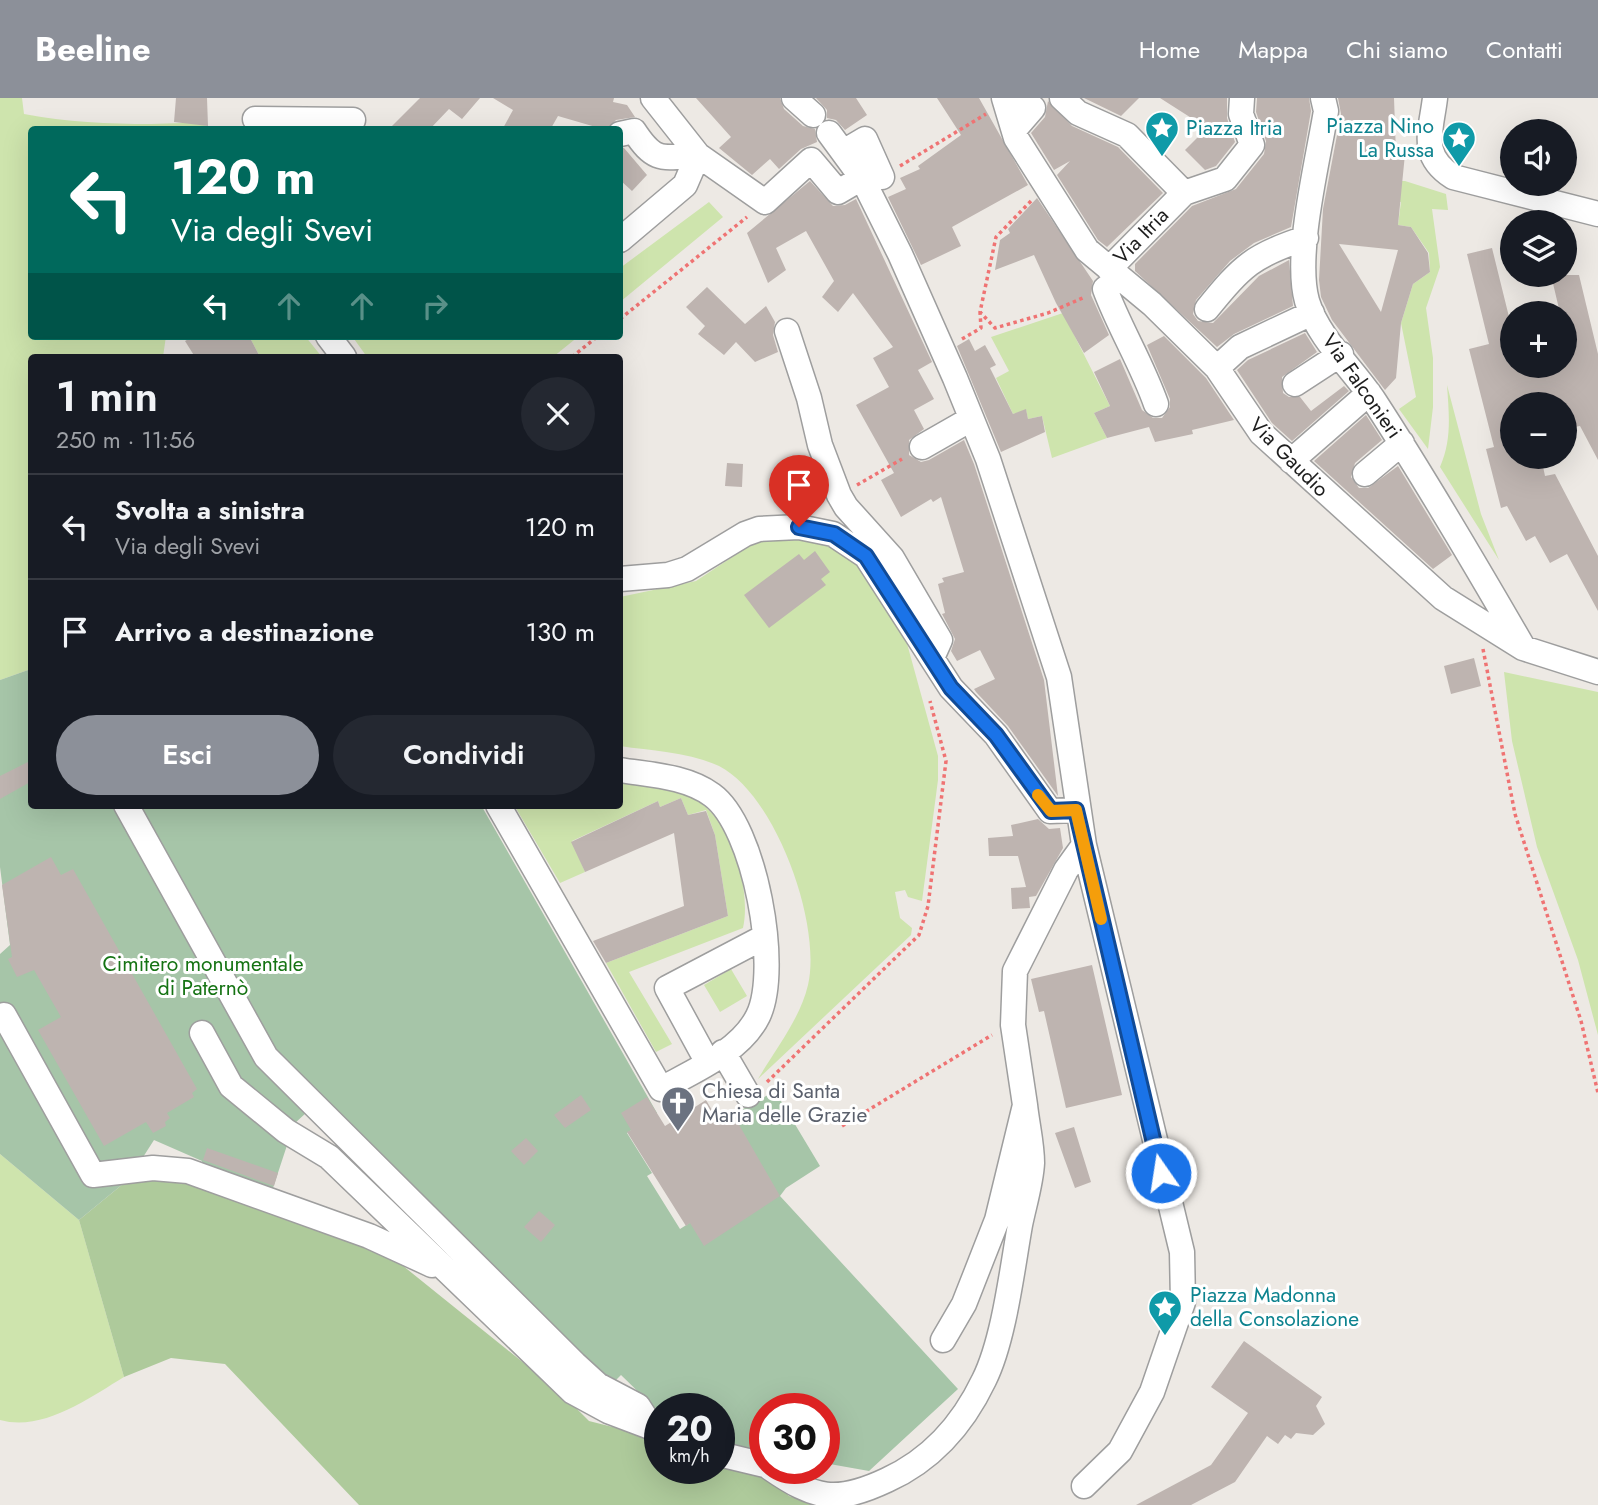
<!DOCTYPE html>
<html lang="it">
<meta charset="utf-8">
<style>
:root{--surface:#171b24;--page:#242831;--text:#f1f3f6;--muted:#9ea1a6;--line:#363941;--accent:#8c9099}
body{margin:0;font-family:Jost,sans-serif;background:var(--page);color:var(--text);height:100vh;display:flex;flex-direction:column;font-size:26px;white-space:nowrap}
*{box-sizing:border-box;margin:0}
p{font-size:23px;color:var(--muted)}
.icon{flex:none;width:38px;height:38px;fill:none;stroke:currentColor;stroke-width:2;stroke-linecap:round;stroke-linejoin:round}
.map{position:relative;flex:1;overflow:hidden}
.details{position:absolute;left:28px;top:256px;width:595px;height:455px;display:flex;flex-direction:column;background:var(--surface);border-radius:7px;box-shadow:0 7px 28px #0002}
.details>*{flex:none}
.guide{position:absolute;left:28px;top:28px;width:595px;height:214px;border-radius:7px;box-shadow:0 7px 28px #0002;background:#00695c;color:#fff;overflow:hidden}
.buttons{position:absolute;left:1500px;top:21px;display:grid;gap:14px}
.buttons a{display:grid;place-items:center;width:77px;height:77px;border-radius:50%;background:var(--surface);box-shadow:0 7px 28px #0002;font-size:35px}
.speed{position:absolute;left:644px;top:1295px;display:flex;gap:14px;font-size:35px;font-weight:700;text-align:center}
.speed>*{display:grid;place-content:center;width:91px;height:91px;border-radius:50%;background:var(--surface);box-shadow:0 7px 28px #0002;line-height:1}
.speed small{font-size:18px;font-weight:400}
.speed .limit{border:10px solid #d22;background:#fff;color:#111}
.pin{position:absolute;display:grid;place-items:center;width:60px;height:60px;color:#fff;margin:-72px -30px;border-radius:50% 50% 50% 0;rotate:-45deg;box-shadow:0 0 7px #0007}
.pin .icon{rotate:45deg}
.me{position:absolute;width:77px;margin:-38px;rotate:347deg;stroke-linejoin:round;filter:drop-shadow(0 0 5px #0008)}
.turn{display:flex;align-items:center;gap:24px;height:147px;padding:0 28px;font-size:32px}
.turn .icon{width:91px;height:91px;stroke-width:2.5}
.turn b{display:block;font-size:49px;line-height:60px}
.lanes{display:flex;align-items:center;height:66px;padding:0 28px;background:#0003;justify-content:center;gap:35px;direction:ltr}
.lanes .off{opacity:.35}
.round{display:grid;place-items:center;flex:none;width:74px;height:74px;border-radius:37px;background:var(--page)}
.summary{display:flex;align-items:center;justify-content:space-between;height:119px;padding:0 28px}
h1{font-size:42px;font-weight:600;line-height:52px}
.action{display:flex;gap:14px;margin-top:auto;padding:14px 28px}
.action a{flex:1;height:80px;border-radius:42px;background:var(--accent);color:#fff;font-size:28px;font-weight:600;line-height:80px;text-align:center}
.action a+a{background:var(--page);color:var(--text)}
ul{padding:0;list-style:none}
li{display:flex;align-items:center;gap:21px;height:105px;padding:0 28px;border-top:2px solid var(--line)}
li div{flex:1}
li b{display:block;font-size:26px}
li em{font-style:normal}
header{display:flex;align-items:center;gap:42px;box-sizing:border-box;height:98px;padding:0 35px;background:var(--accent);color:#fff}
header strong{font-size:33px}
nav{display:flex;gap:38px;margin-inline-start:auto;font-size:24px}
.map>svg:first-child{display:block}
.grass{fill:#cee4ad}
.forest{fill:#aeca9b}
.cemetery{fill:#a6c5a8}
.building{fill:#beb4b0;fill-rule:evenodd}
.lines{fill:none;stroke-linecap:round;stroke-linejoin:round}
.minor-casing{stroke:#9e9e9e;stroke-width:27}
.path{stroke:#ef7373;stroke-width:3.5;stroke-dasharray:3.5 3.5;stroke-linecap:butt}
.minor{stroke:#fff;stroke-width:24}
.route-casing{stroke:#114b97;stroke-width:18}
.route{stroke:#1a73e8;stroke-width:12}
.slow{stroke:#f59e0b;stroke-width:12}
.labels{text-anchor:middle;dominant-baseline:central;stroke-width:6;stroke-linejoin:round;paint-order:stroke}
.culture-label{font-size:21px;fill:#0d838f;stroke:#fff;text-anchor:start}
.street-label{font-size:21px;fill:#1d1d1d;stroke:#fff}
.park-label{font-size:21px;fill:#157313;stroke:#fff}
.worship-label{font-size:21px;fill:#5b616d;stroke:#fff;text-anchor:start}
</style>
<header>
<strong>Beeline</strong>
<nav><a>Home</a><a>Mappa</a><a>Chi siamo</a><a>Contatti</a></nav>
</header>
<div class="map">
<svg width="1598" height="1407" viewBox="0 0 1598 1407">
<rect width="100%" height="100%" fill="#ede9e4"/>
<!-- grass -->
<path class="grass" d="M0,0H22L24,16C66,24 109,26 151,26C173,26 196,22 216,31L32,32V238H166L163,259H32L31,571L0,582Z
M1386,83H1405L1446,96L1448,112L1432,111L1440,169L1426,210L1433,260V309L1428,351L1399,311L1416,299L1401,225L1413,186L1430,174L1429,155L1411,129L1398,127L1401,104L1387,102Z
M709,104L723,119L620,204V170Z
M1063,215L1110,308L1094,315L1107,340L1052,360L1042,318L1028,321L1026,312L1013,316L996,280L1009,273L991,239Z
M249,238H305L322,259H260Z
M352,238H462L489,242L515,238H579L553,259H367Z
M1447,287L1481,416L1499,462L1440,369C1452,342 1449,317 1447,287Z
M801,441L830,449L860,468L903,531L938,658V682L922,803L908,799L905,792L895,794L900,820L912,830L911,837L758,981C775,952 800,921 808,887C822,827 776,697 719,668C689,654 652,653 620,648V499L696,483L758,442Z
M1504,574L1598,594V937L1578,862L1537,749L1512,643Z
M620,685C641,689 669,689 689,698C730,715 752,790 743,830L629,874L672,946L656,954L606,865L728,818L715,737L706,712L688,717L681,700L660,709L658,703L572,743L585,774L560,785L514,707H620Z
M731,871L747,898L720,914L704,887Z
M0,1056L79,1122L124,1279C89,1300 43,1334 0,1322Z"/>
<!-- forest -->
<path class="forest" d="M154,1077L201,1085L369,1148L397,1163L561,1295L589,1323L660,1341V1370H719V1361L766,1377L789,1398L816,1407H359L225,1266L171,1260L124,1279L79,1122L129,1081Z"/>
<!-- cemetery -->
<path class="cemetery" d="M31,571L32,707H481L657,1015L627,1035L652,1075L647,1078L680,1131L748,1088L720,1024L775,993L820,1068L786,1090L780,1098L958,1291L869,1373L824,1365V1311H765V1354L719,1345V1311H660V1315L621,1277L613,1285L307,1014L294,1026L272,1093L201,1068L202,1063L154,1042L129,1081L79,1122L0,1056V856L10,847L0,769V582Z"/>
<!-- building -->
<path class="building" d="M176,0H207L208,28L174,24Z
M420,0H480L462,21L449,11L429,32H388Z
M493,0H614L613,4L627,7L635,19L616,22L606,32L558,18L550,32H502L513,12Z
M696,0H780L784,11L803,28L815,31L817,44L801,51L779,71L770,61L752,77L719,50L731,39Z
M816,0H856L867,17L845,32L836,22L827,20V12Z
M937,0H979L1028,87L952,129L961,148L921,167L888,99L906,91L900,80L920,71L918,68L961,37Z
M1084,0H1139L1121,18Z
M1160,0H1227V20L1235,44L1216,68L1205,72L1185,52L1207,30Z
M1257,0H1309L1311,13L1291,129L1254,145L1230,163L1196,202L1193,216L1198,223L1213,225L1259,178L1289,162L1293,208L1234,236L1217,249L1135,173V166L1192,108L1236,91L1264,56L1266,43L1256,14Z
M1338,0H1394L1396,56H1405L1398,127L1411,129L1428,155L1430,174L1413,186L1401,225L1396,280L1385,292L1332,222L1321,199L1319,182L1323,111L1341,16ZM1339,146L1398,152L1381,214Z
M1048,3L1072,28L1118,49L1163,95L1107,149L1098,142L1057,77L1070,63L1054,72L1031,35L1045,19Z
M620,50H624L647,77L632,93L620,82Z
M810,83L833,108L845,107L856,101L932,264L918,272L934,301L914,312L924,331L909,342V357L921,364L929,362L964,342L974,366L1044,582L1058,698L1008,628L976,594L974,591L995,581L980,552L957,563L951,553L955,541L942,516L945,515L938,486L944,484L942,480L964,474L941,399L933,404L931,401L901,419L881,382L894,375L856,307L889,289L873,260L893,249L853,195L838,214L822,199L834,183L806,133L776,150L786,172L768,185L747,135Z
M1037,100L1093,183L1091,197L1109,237L1084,255L1056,205L1034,157L995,172L1000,142L1010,135L1008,131Z
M1492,150L1512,231V268H1564V251L1569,250L1564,215H1560L1551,177H1579L1598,256V362L1580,328L1564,331V306H1512V359H1541L1545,378L1555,376L1598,458V513L1567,456L1550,465L1535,438L1526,443L1507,408L1501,410L1486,351L1494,349L1469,251L1489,246L1467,156Z
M707,189L745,226L766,208L775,224L773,237L778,254L755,264L736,244L724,257L698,236L705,228L686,209Z
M1305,235L1317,254L1282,279L1283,295L1289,299H1300L1311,313L1344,288L1349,293L1292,343L1272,325L1237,272L1248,262Z
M194,238H249L260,259H195L185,243Z
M1164,238L1206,280L1234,322L1192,332L1193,336L1155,344L1149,329L1107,340L1094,315L1110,308L1094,274L1120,261L1142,312L1153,320H1162L1170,309V301L1147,247Z
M969,241L975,253L985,247L996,267L990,270L1013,316L1026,311L1028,321L1042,318L1045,334L1001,354L957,248Z
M1366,317L1382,342L1355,365L1351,379L1359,390H1368L1398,368L1452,457L1433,471L1314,363Z
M727,365L743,366L742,389L725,388Z
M815,453L830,474L821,481L826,487L769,530L744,497L799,456L804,462Z
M1474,560L1481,588L1451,596L1444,568Z
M32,662V683L0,701V678Z
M681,700L688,717L706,713L715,737L728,818L606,865L593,843L684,808L674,735L585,774L571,744L658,703L660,709Z
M1038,721L1049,731L1060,730L1063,750L1036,798L1029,799L1030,810L1012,811L1011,790L1026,789L1018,758H989L988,740L1013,738L1011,727Z
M51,759L61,777L73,771L197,991L192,995L194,999L167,1015L170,1020L165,1024L166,1028L153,1035L146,1024L104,1048L38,932L61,919L34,872L17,879L8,861L12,859L2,787Z
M1092,867L1122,997L1066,1010L1044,913L1039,914L1031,881Z
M581,997L591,1012L565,1030L554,1017Z
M647,999L665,1028L706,1002L719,1024L734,1018L780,1098L704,1148L690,1125L686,1128L627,1034L631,1032L621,1015Z
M1074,1029L1091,1084L1075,1090L1055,1035Z
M526,1040L538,1053L524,1067L511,1053Z
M207,1050L278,1075L274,1088L203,1062Z
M539,1113L555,1127L541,1144L524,1129Z
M1244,1243L1322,1299L1316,1308L1325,1326L1313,1337L1296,1335L1291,1341L1285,1337L1278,1346L1267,1338L1235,1384L1191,1407H1136L1211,1367L1248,1315L1211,1289Z"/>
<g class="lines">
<!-- minor casing -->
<g class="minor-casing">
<path id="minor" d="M653,0L698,57L765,104L811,62L838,94L862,80
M794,0L813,17
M1004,0L1016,40L1087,152L1152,206L1217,270L1261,335L1443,500L1523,550L1598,574
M1062,0L1078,15L1127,37L1184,95L1109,171
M1323,0L1326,13C1318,62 1294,157 1307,203C1318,240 1354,272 1375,304C1427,384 1475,466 1523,549
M1435,0C1431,34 1419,57 1453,79L1598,116
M255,21L353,22
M1014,32L1033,10L1022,0
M829,35L862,80L900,156L955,280L988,361L1059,579L1084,747L1182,1154L1183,1204L1152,1294L1120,1353L1084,1388
M620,36L634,33C655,65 662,60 698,57L685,87L620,142
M843,54L865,41L882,79
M1184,95L1225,81L1252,47L1241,16L1242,0
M1120,180L1105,191C1120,231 1142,266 1156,306
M1207,211C1242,168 1253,157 1306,140
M787,233L809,300L820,347L839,397L846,409L892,460L940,542L932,560
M328,238L344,259
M1217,270L1240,249L1312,215
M1295,286L1341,256
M922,349L971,321
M1291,363L1369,295
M1365,376L1402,345
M620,481L668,477L687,471L745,436L759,431L799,429L833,436L866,458L951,590L996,637L1050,713L1076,712
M126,707L266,959L575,1266L598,1287L638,1308L651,1328
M498,707L661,991C694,973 741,953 758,918C781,871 755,728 712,697C686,678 650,677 620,672
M4,917L93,1077L153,1070L188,1073L369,1138L432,1167
M202,935L231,988L286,1033L329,1059L573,1294L608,1313L653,1330
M723,954L748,997
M708,965L667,890L764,839
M943,1242L964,1206L997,1122L1025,1007L1013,927L1015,873L1066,772L1084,747
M719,1356L765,1367
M770,1370C815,1401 836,1406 887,1382C931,1362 963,1326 984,1282C1004,1242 1012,1172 1020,1127C1024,1107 1031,1085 1032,1065C1032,1046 1027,1026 1025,1007"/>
</g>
<!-- path -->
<path class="path" d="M900,68L986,16
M1031,103L996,139L980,214L995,230L1048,215L1085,199
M620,221L747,119
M962,241L981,230L980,214
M572,259L598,238
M857,387L902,361
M1483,551L1515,716L1581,923L1598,995
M767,984L919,837L928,808L946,663L930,603
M842,1028L992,937"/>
<!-- minor -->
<use href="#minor" class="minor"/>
</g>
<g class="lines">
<!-- route casing -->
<g class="route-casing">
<path id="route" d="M799,429L834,436L866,458L951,590L996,637L1051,713L1076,712L1161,1075"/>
</g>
<!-- route -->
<use href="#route" class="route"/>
<!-- slow -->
<path class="slow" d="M1038,697L1051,713L1076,712L1101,821"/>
</g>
<!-- icons -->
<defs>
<g id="sight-pin" transform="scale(1.75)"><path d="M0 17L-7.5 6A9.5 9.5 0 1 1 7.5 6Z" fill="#0f9aa8" stroke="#fff"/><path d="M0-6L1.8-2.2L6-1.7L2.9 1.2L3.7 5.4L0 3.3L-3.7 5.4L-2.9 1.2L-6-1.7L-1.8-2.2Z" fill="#fff"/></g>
<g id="church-pin" transform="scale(1.75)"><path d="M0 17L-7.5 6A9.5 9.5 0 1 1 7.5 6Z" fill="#6b7280" stroke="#fff"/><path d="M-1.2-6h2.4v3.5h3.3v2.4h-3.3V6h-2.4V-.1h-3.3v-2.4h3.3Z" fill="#fff"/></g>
</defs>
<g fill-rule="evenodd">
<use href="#sight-pin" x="1162" y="30"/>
<use href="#sight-pin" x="1459" y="40"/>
<use href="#church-pin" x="678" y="1005"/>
<use href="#sight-pin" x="1165" y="1209"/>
</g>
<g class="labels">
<!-- culture labels -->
<g class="culture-label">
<text x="1434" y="28" text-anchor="end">Piazza Nino<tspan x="1434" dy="24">La Russa</tspan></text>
<text x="1186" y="30">Piazza Itria</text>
<text x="1190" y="1197">Piazza Madonna<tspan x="1190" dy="24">della Consolazione</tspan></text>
</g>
<!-- street labels -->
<g class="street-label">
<text transform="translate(1141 138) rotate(-46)">Via Itria</text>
<text transform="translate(1362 288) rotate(55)">Via Falconieri</text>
<text transform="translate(1289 359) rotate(45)">Via Gaudio</text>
</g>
<!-- park labels -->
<g class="park-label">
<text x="203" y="866">Cimitero monumentale<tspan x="203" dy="24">di Paternò</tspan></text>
</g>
<!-- worship labels -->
<g class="worship-label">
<text x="702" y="993">Chiesa di Santa<tspan x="702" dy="24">Maria delle Grazie</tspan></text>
</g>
</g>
</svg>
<div class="buttons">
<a><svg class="icon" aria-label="sound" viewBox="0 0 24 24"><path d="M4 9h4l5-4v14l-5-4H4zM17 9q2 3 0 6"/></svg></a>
<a><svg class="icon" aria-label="layers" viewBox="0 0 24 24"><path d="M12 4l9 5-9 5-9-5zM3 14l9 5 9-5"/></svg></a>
<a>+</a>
<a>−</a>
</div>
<div class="speed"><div>20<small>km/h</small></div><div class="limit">30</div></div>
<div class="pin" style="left:799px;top:429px;background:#d93025"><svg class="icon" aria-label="arrive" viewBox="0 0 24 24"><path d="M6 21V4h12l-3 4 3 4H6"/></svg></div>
<svg class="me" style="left:1161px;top:1075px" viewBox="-20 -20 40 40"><circle r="17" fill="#1a73e8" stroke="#fff" stroke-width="3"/><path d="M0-11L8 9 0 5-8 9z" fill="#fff"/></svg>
<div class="guide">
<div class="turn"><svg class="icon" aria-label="left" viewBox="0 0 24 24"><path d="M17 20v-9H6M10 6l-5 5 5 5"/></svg><div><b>120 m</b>Via degli Svevi</div></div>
<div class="lanes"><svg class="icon" aria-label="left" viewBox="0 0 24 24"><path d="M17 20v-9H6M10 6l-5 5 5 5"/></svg><svg class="icon off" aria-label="ahead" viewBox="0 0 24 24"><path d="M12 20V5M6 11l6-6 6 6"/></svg><svg class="icon off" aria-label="ahead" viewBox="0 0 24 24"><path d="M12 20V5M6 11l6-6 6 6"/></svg><svg class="icon off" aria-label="right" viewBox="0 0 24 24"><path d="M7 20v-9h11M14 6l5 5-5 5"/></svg></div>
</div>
<section class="details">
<div class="summary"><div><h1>1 min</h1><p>250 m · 11:56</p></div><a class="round"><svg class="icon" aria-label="close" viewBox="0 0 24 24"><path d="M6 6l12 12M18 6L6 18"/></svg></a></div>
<ul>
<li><svg class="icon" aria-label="left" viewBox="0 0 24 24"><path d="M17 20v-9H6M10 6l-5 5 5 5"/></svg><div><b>Svolta a sinistra</b><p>Via degli Svevi</p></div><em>120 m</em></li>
<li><svg class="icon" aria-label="arrive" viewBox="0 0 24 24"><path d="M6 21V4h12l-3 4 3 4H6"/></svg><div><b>Arrivo a destinazione</b></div><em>130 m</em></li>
</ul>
<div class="action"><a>Esci</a><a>Condividi</a></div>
</section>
</div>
